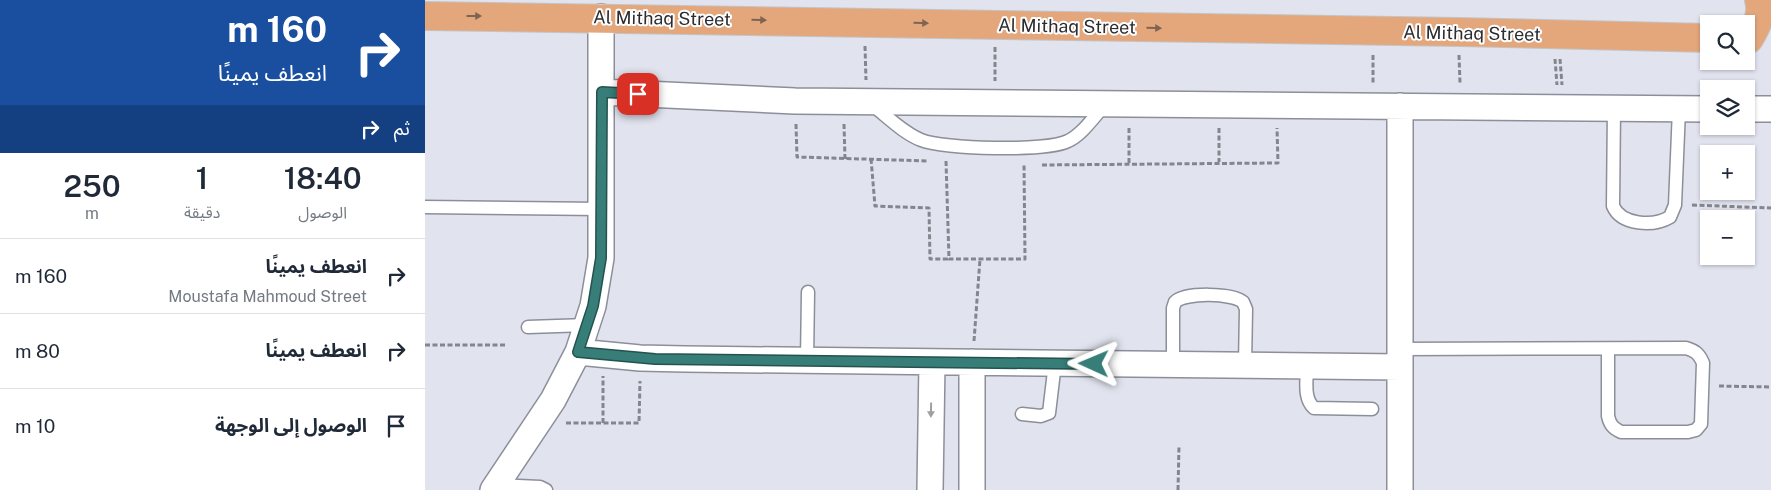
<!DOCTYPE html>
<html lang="ar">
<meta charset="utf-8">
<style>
:root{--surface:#fff;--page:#f2f2f3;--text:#1f2937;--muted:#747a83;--line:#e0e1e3}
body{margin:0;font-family:"Public Sans","Noto Sans Arabic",sans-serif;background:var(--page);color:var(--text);direction:rtl;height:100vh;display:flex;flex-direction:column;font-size:19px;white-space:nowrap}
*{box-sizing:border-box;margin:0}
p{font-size:16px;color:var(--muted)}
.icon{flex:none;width:28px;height:28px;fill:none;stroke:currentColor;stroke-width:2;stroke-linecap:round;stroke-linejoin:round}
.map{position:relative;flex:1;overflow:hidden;direction:ltr}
.panel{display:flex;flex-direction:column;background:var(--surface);width:425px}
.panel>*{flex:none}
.banner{background:#1a4fa0;color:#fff;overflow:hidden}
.tools{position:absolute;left:1275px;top:15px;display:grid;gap:10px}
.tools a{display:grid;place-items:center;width:55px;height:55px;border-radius:0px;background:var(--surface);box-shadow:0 1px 4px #0004;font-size:25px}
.pin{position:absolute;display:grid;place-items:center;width:42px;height:42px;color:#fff;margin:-21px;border-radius:10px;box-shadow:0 2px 8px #0006}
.me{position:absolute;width:55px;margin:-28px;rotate:271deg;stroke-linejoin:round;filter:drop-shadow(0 0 4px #0008)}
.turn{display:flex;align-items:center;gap:18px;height:105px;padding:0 15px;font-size:22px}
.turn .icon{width:65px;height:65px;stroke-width:2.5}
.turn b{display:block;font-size:35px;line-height:42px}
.then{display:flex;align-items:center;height:48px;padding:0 15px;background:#0003;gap:10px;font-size:19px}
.eta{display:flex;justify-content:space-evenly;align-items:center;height:85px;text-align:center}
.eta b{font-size:30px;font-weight:600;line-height:35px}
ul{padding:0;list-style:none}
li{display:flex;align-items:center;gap:15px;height:75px;padding:0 15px;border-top:1px solid var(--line)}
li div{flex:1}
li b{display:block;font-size:19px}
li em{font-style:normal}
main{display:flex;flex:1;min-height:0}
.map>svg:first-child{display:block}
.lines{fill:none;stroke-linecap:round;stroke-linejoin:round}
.lane-casing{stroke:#8c8f99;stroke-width:15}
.street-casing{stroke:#8c8f99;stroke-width:28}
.primary-casing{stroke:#c4c4c5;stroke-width:30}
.path{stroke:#84868d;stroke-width:3;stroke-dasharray:5 2.5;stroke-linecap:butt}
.lane{stroke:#fff;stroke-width:12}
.street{stroke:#fff;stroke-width:25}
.primary{stroke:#e4a77c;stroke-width:28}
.oneway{fill:#7f6453}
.oneway2{fill:#a0a0a2}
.route-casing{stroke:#24524e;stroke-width:12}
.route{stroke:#377e78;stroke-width:9}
.labels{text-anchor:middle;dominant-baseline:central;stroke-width:4;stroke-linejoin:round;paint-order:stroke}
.street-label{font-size:18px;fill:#2c2d31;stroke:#fff}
</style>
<main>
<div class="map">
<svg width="1346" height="490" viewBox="0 0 1346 490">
<rect width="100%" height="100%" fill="#e1e4ef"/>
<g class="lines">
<!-- lane casing -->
<g class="lane-casing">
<path id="lane" d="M447,105C462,116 478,133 496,140C518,149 621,152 643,141C658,134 669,116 681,104
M1189,108L1188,206C1196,225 1228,227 1245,217L1250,205L1254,109
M0,207L177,209
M103,327L162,325
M975,349L1261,348C1271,351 1274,354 1278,363L1276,424L1271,430L1263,432H1196C1188,428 1185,425 1183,416V349
M382,361L383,292
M748,364V308L750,302C760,292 808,293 818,302L821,309L820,365
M882,366C882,380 878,398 889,408L947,409
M597,414L616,416L624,413L630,363
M71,485L115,487L121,490"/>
</g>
<!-- street casing -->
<g class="street-casing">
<path id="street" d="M177,92L370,101L1284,109
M975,106V490
M1321,109H1346
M153,352L215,358L260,359L975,367
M547,362V490
M68,490L128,400L153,352L168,306L176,258V17
M505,490L507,362"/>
</g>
<!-- primary casing -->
<g class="primary-casing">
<path id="primary" d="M0,16L1034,32L1284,38
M1324,39C1331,27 1338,15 1334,0"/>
</g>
<!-- path -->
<path class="path" d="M440,46L441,80
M570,47V81
M948,55V84
M1034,55L1035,83
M1130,59L1132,85
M1135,59L1137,85
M371,124L372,157L503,161
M419,124L420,159
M794,128V162
M446,159L450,206L504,208L505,259H524
M521,161L524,259H600L599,163
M704,163V126
M617,165L853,163L852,128
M1267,205L1346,208
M549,341L555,259
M0,345H81
M1294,386L1346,387
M141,423H214L215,381
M178,423V376
M753,490L754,446"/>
<!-- lane -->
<use href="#lane" class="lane"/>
<!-- street -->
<use href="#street" class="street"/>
<!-- primary -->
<use href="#primary" class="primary"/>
</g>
<!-- one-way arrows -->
<defs><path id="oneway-solid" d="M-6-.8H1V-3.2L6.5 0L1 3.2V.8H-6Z" transform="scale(1.25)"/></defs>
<g class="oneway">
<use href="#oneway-solid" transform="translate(49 16)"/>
<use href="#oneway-solid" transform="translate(334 20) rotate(1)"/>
<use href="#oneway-solid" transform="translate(496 23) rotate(1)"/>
<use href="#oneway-solid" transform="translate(729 28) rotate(1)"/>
</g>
<use class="oneway2" href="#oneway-solid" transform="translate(506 410) rotate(91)"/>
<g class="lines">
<!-- route casing -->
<g class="route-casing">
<path id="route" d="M213,94L177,92L176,258L168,306L153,352L230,359L669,364"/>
</g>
<!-- route -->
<use href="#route" class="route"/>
</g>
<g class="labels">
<!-- street labels -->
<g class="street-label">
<text transform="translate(237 18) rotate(1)">Al Mithaq Street</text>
<text transform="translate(642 26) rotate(1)">Al Mithaq Street</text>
<text transform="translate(1047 33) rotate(1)">Al Mithaq Street</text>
</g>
</g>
</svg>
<div class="tools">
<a><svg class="icon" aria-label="search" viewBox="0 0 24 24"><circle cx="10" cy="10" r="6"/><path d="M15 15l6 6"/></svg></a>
<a><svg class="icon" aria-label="layers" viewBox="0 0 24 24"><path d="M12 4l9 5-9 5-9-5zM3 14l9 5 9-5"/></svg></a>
<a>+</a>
<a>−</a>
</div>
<div class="pin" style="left:213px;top:94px;background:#d93025"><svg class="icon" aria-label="arrive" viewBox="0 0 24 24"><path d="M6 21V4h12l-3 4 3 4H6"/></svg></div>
<svg class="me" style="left:669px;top:364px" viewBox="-20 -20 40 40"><path d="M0-17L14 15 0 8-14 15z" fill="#377e78" stroke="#fff" stroke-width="4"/></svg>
</div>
<section class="panel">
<div class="banner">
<div class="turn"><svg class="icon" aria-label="right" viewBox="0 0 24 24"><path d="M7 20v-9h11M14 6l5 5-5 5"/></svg><div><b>160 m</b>انعطف يمينًا</div></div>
<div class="then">ثم<svg class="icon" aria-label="right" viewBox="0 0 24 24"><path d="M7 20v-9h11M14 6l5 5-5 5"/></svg></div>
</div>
<div class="eta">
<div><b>18:40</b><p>الوصول</p></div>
<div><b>1</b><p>دقيقة</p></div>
<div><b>250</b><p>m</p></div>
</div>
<ul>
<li><svg class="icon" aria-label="right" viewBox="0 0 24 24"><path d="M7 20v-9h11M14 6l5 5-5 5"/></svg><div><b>انعطف يمينًا</b><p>Moustafa Mahmoud Street</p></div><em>160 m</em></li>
<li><svg class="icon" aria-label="right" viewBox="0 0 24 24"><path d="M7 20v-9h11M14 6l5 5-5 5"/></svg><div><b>انعطف يمينًا</b></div><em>80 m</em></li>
<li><svg class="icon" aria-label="arrive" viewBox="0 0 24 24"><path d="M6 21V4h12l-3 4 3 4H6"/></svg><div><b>الوصول إلى الوجهة</b></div><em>10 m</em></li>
</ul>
</section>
</main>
